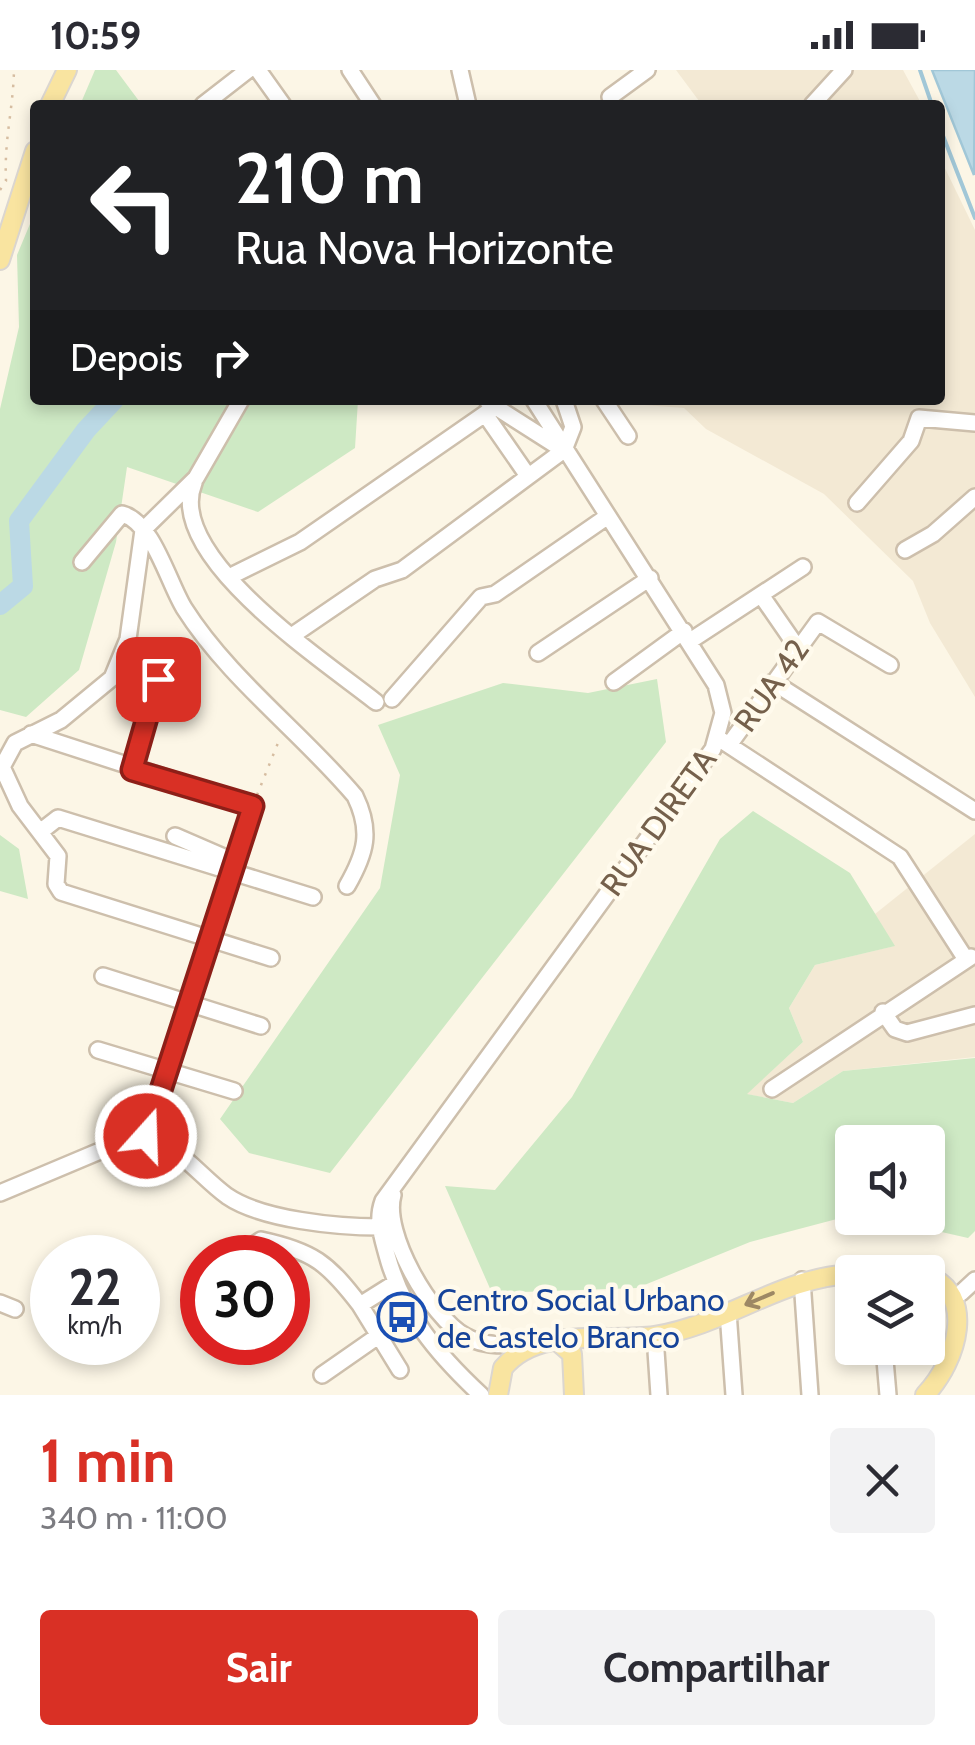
<!DOCTYPE html>
<html lang="pt">
<meta charset="utf-8">
<style>
:root{--surface:#fff;--page:#f2f2f3;--text:#2b2b33;--muted:#7c7c81;--accent:#d93025}
body{margin:0;font-family:Cabin,sans-serif;background:var(--page);color:var(--text);height:100vh;display:flex;flex-direction:column;font-size:38px;white-space:nowrap}
*{box-sizing:border-box;margin:0}
p{font-size:32px;color:var(--muted)}
.icon{flex:none;width:55px;height:55px;fill:none;stroke:currentColor;stroke-width:2;stroke-linecap:round;stroke-linejoin:round}
.map{position:relative;height:1325px;overflow:hidden}
.panel{display:flex;flex-direction:column;background:var(--surface);flex:1}
.panel>*{flex:none}
.top-card{position:absolute;left:30px;top:30px;width:915px;height:305px;border-radius:10px;box-shadow:0 5px 15px #0003;background:#202124;color:#fff;overflow:hidden}
.fabs{position:absolute;left:835px;top:1055px;display:grid;gap:20px}
.fabs a{display:grid;place-items:center;width:110px;height:110px;border-radius:10px;background:var(--surface);box-shadow:0 5px 15px #0003;font-size:50px}
.speed{position:absolute;left:30px;top:1165px;display:flex;gap:20px;font-size:50px;font-weight:700;text-align:center}
.speed>*{display:grid;place-content:center;width:130px;height:130px;border-radius:50%;background:var(--surface);box-shadow:0 5px 15px #0003;line-height:1}
.speed small{font-size:25px;font-weight:400}
.speed .limit{border:15px solid #d22;background:#fff;color:#111}
.pin{position:absolute;display:grid;place-items:center;width:85px;height:85px;color:#fff;margin:-42px;border-radius:20px;box-shadow:0 5px 15px #0006}
.me{position:absolute;width:110px;margin:-55px;rotate:20deg;stroke-linejoin:round;filter:drop-shadow(0 0 8px #0008)}
.turn{display:flex;align-items:center;gap:35px;height:210px;padding:0 40px;font-size:45px}
.turn .icon{width:130px;height:130px;stroke-width:2.5}
.turn b{display:block;font-size:70px;line-height:85px}
.then{display:flex;align-items:center;height:95px;padding:0 40px;background:#0003;gap:20px;font-size:38px}
.round{display:grid;place-items:center;flex:none;width:105px;height:105px;border-radius:10px;background:var(--page)}
.head{display:flex;align-items:center;justify-content:space-between;height:170px;padding:0 40px}
h1{font-size:60px;font-weight:700;line-height:75px;color:var(--accent)}
.action{display:flex;gap:20px;margin-top:auto;padding:20px 40px}
.action a{flex:1;height:115px;border-radius:10px;background:var(--accent);color:#fff;font-size:40px;font-weight:700;line-height:115px;text-align:center}
.action a+a{background:var(--page);color:var(--text)}
.status{display:flex;justify-content:space-between;align-items:center;height:70px;padding:0 50px;background:var(--surface);direction:ltr}
.status svg{height:28px;fill:currentColor}
.map>svg:first-child{display:block}
.residential{fill:#f3e9d4}
.green{fill:#cee9c4}
.water{fill:#bbd9e5;stroke:#a1c7d7;stroke-width:2.5}
.lines{fill:none;stroke-linecap:round;stroke-linejoin:round}
.stream{stroke:#a1c7d7;stroke-width:4}
.river{stroke:#bbd9e5;stroke-width:20}
.minor-casing{stroke:#cdbfac;stroke-width:20}
.major-casing{stroke:#dbd6d0;stroke-width:22}
.path{stroke:#d6bda1;stroke-width:2.5;stroke-dasharray:2.5 8;stroke-linecap:butt}
.minor{stroke:#fff;stroke-width:15}
.major{stroke:#f9e4a0;stroke-width:18}
.oneway{stroke:#9d8864}
.route-casing{stroke:#8d1f18;stroke-width:25}
.route{stroke:#d93025;stroke-width:18}
.labels{text-anchor:middle;dominant-baseline:central;stroke-width:9;stroke-linejoin:round;paint-order:stroke}
.street-label{font-size:32px;fill:#75604b;stroke:#fffaec}
.transit-label{font-size:32px;fill:#164399;stroke:#fffaec;text-anchor:start}
</style>
<div class="status"><b>10:59</b><svg viewBox="0 0 49 12"><path d="M0 12V9h3v3zM5 12V6h3v6zM10 12V3h3v9zM15 12V0h3v12zM26 1h20v11H26zM47 4h2v5h-2z"/></svg></div>
<div class="map">
<svg width="975" height="1325" viewBox="0 0 975 1325">
<rect width="100%" height="100%" fill="#fcf6e6"/>
<!-- residential -->
<path class="residential" d="M676,0H903L922,35H702Z
M940,88L975,160V627L930,553L913,511L824,424L706,359L684,338L631,334L632,330H940Z
M975,764V987L843,1001L793,1033L746,1024L803,972L789,938L815,895L894,876L875,844Z"/>
<!-- green -->
<path class="green" d="M95,0H116L142,35H80Z
M35,142V330H358L355,378L258,442L127,397L116,472L79,600L26,647L0,640V339L19,257L17,185Z
M657,609L666,672L330,1103L249,1083L220,1049L380,818L400,705L378,655L503,613L588,623Z
M753,741L850,803L895,876L815,895L789,938L803,972L747,1024L793,1033L843,1001L975,988V1161L968,1168L880,1148H928V1072H852V1145L750,1172L637,1218L492,1223L445,1116L495,1120L572,1027L720,769Z
M0,765L19,779L28,829L0,821Z"/>
<!-- water -->
<path class="water" d="M932,0H975L974,105Z"/>
<g class="lines">
<!-- stream -->
<path class="stream" d="M920,0L932,35
M940,58L975,148"/>
<!-- river -->
<path class="river" d="M0,535L23,516L19,451L86,360L114,330"/>
<!-- minor casing -->
<g class="minor-casing">
<path id="minor" d="M258,0L283,35
M350,0L373,35
M460,0L468,35
M610,27L647,0
M203,35L248,0
M812,35L844,0
M241,330L196,408L143,460L128,569L112,608L61,650L15,673L2,697L20,736L58,786L56,814L61,822L271,888
M604,330L628,366
M488,332L560,378
M485,344L528,406
M194,413C164,486 326,592 376,632
M857,433L911,371L919,348L975,353
M905,480L933,464L975,427
M82,492L122,444C153,452 168,512 184,538C229,609 301,662 355,726C372,761 366,783 347,816
M229,507L300,472L492,339
M761,525L797,577
M293,565L375,509L402,500L564,380L573,357L564,330
M690,571L803,497
M538,583L650,508
M122,592L161,612L132,700
M614,612L684,561
M773,612L975,741
M392,629L481,527L495,524L608,446
M31,664L253,736L146,1066
M718,668L900,787L965,888
M729,675L818,552L890,595
M40,762L58,748L313,827
M175,766L235,792
M103,906L261,956
M883,942L895,959L907,963L975,945
M98,980L234,1021
M772,1019L971,887
M0,1123L138,1065C175,1070 198,1105 227,1126C262,1150 338,1157 380,1157
M393,1125C382,1163 431,1247 465,1266C486,1278 511,1275 534,1273
M234,1188L261,1170C313,1181 328,1193 360,1235L395,1213
M802,1210L810,1325
M961,1223L975,1210
M0,1233L15,1239
M360,1235L400,1300
M728,1242L734,1325
M655,1266L659,1325
M884,1278L888,1325
M322,1305L378,1266
M481,1325C437,1284 403,1244 387,1185C382,1166 376,1150 383,1131L713,679L723,643L716,615L534,330"/>
</g>
<!-- major casing -->
<g class="major-casing">
<path id="major" d="M50,35L67,0
M0,190L35,81
M557,1271L572,1284L574,1325
M498,1325L503,1298C538,1255 605,1273 655,1266C725,1255 781,1207 852,1204
M925,1325C959,1289 975,1224 928,1206"/>
</g>
<!-- path -->
<path class="path" d="M0,120L6,111C4,69 13,41 14,0
M257,725L280,668"/>
<!-- minor -->
<use href="#minor" class="minor"/>
<!-- major -->
<use href="#major" class="major"/>
</g>
<!-- one-way arrows -->
<defs><path id="oneway-shaft" d="M-6 0H5M1.5-3L5.5 0L1.5 3" fill="none" stroke-width="1.6" stroke-linecap="round" stroke-linejoin="round" transform="scale(2.5)"/></defs>
<use class="oneway" href="#oneway-shaft" transform="translate(759 1229) rotate(157)"/>
<g class="lines">
<!-- route casing -->
<g class="route-casing">
<path id="route" d="M146,1066L253,736L132,700L158,609"/>
</g>
<!-- route -->
<use href="#route" class="route"/>
</g>
<!-- icons -->
<defs>
<g id="bus-ring" transform="scale(2.5)"><circle r="9.5" fill="#fffaec" stroke="#1a4fb4" stroke-width="1.5"/><path d="M-5-6H5V4H4V6H2V4H-2V6H-4V4H-5ZM-3.5-4V0h7V-4ZM-3.5 1.2v1.5H-2V1.2ZM2 1.2v1.5H3.5V1.2Z" fill="#1a4fb4"/></g>
</defs>
<g fill-rule="evenodd">
<use href="#bus-ring" x="402" y="1247"/>
</g>
<g class="labels">
<!-- street labels -->
<g class="street-label">
<text transform="translate(771 615) rotate(-55)">RUA 42</text>
<text transform="translate(658 752) rotate(-54)">RUA DIRETA</text>
</g>
<!-- transit labels -->
<g class="transit-label">
<text x="437" y="1229">Centro Social Urbano<tspan x="437" dy="37">de Castelo Branco</tspan></text>
</g>
</g>
</svg>
<div class="fabs">
<a><svg class="icon" aria-label="sound" viewBox="0 0 24 24"><path d="M4 9h4l5-4v14l-5-4H4zM17 9q2 3 0 6"/></svg></a>
<a><svg class="icon" aria-label="layers" viewBox="0 0 24 24"><path d="M12 4l9 5-9 5-9-5zM3 14l9 5 9-5"/></svg></a>
</div>
<div class="speed"><div>22<small>km/h</small></div><div class="limit">30</div></div>
<div class="pin" style="left:158px;top:609px;background:#d93025"><svg class="icon" aria-label="arrive" viewBox="0 0 24 24"><path d="M6 21V4h12l-3 4 3 4H6"/></svg></div>
<svg class="me" style="left:146px;top:1066px" viewBox="-20 -20 40 40"><circle r="17" fill="#d93025" stroke="#fff" stroke-width="3"/><path d="M0-11L8 9 0 5-8 9z" fill="#fff"/></svg>
<div class="top-card">
<div class="turn"><svg class="icon" aria-label="left" viewBox="0 0 24 24"><path d="M17 20v-9H6M10 6l-5 5 5 5"/></svg><div><b>210 m</b>Rua Nova Horizonte</div></div>
<div class="then">Depois<svg class="icon" aria-label="right" viewBox="0 0 24 24"><path d="M7 20v-9h11M14 6l5 5-5 5"/></svg></div>
</div>
</div>
<section class="panel">
<div class="head"><div><h1>1 min</h1><p>340 m · 11:00</p></div><a class="round"><svg class="icon" aria-label="close" viewBox="0 0 24 24"><path d="M6 6l12 12M18 6L6 18"/></svg></a></div>
<div class="action"><a>Sair</a><a>Compartilhar</a></div>
</section>
